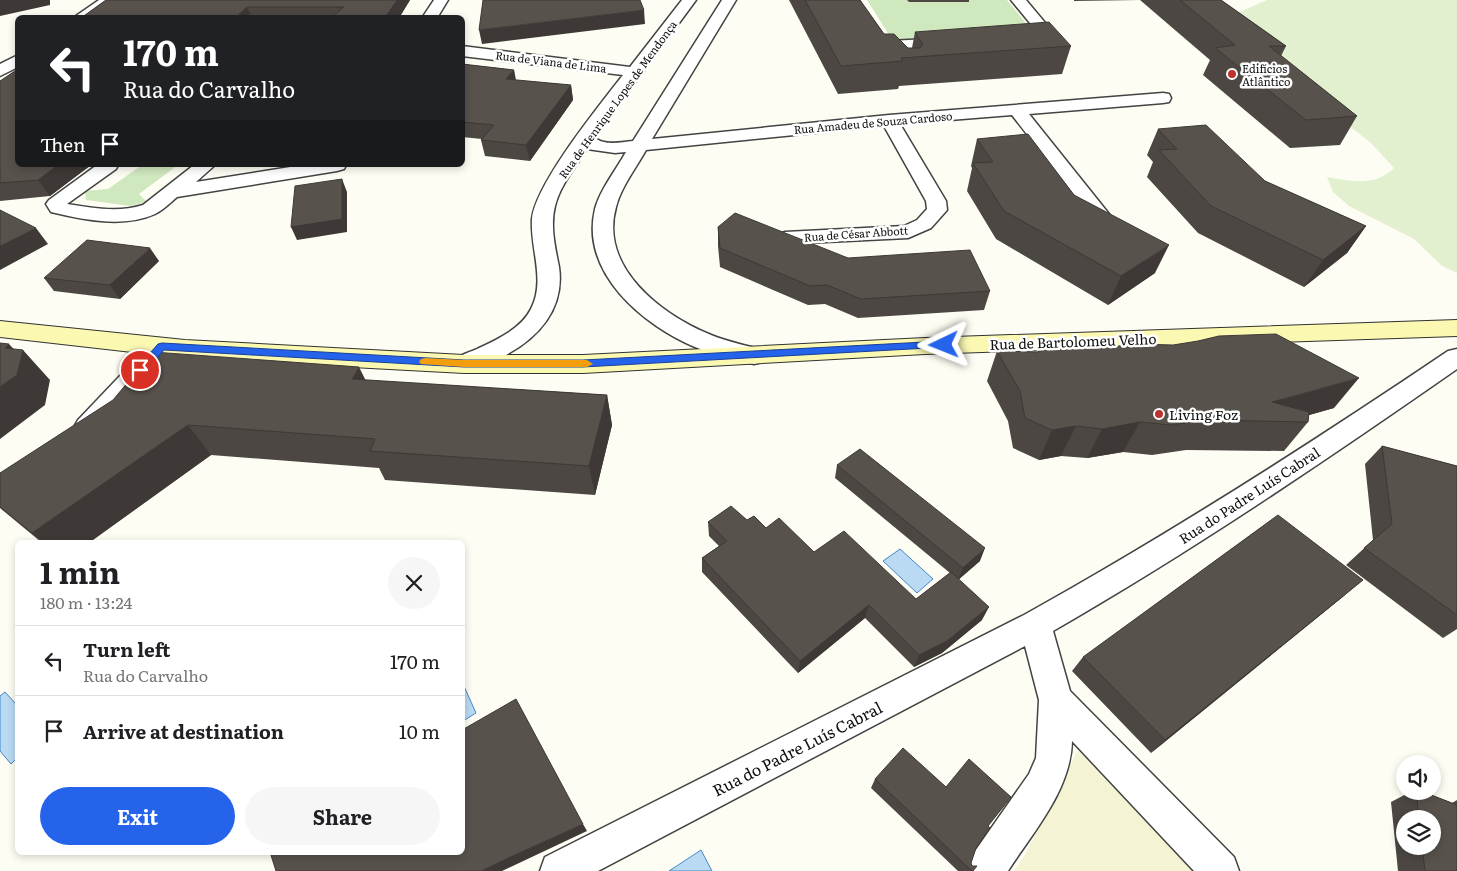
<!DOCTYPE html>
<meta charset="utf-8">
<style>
:root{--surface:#fff;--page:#f6f6f6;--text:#202124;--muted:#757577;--line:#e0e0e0;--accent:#2563eb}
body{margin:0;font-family:Literata,serif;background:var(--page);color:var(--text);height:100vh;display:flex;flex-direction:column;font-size:19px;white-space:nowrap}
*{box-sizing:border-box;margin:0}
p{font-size:16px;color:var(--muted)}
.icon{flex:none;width:28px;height:28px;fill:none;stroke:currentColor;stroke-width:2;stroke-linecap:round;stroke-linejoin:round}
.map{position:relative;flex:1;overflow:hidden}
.sheet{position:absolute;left:15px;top:540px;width:450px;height:315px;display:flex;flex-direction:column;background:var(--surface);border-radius:8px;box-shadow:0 2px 8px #0003}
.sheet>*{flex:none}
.top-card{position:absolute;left:15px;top:15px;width:450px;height:152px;border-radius:8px;box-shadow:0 2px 8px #0003;background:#202124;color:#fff;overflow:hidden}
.tools{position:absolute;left:1396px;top:755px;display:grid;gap:10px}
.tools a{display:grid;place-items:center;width:45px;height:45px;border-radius:50%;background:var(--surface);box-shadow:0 2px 8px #0003;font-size:25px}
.pin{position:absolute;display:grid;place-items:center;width:42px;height:42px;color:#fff;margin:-21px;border:2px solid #fff;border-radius:50%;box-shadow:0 1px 5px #0007}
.me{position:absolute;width:55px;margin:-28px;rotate:268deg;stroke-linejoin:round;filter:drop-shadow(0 0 4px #0008)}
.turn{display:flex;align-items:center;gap:18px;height:105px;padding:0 25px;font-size:22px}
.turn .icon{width:65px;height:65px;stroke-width:2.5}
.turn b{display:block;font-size:35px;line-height:42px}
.then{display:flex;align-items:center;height:48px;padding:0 25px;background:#0003;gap:10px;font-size:19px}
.round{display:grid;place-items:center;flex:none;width:52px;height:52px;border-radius:26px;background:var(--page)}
.head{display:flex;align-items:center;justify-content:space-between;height:85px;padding:0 25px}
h1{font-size:30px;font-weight:700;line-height:38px}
.cta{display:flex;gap:10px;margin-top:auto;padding:10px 25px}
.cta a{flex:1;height:58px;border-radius:30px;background:var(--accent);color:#fff;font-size:20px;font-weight:700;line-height:58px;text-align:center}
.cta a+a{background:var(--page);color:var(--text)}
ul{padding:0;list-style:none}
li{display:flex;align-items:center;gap:15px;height:70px;padding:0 25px;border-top:1px solid var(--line)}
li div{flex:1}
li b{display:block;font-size:19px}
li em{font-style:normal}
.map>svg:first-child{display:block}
.farmland{fill:#f4f4d4}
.green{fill:#d0e8be}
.pitch{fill:#e2f0cf}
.water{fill:#bad9f3;stroke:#4588c7}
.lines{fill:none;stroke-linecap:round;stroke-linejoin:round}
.street-casing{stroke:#434343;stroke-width:3}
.secondary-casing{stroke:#323232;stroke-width:2}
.street{fill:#fff;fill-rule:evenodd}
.secondary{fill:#fbf8b2;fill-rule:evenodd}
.wall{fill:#4c4742;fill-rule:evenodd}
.shaded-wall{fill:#3e3936}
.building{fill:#58524d;stroke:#3e3936}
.route{fill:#2563eb;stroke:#184099}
.slow{fill:#f59e0b}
.poi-dot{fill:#ba332e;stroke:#fff;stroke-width:2}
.labels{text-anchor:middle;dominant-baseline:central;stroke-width:5;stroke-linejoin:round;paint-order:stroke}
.far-street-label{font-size:11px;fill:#101010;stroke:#fff}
.far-poi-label{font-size:11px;fill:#101010;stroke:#fff;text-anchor:start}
.street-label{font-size:14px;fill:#101010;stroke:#fff}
.poi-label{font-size:14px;fill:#101010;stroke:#fff;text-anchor:start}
.near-street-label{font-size:16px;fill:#101010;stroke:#fff}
</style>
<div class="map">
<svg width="1457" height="871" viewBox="0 0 1457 871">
<rect width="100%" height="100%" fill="#fefdf3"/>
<!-- farmland -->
<path class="farmland" d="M1078,750L1197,871H1014L1025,855Z"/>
<!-- green -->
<path class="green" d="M867,0H1007L1033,32L897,43L891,38Z
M142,165H178L139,194L147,202L130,206L86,200L85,191L108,189Z"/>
<!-- pitch -->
<path class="pitch" d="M1267,0H1457V273L1442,266L1414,239L1349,206L1333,192L1327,177C1351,181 1375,187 1394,168L1371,143L1228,31L1233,15Z"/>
<!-- water -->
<path class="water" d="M900,549L933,579L917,593L883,561Z
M463,684L476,713L463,721H462Z
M5,692L17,705V758L11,764L0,751V696Z
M701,850L712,871H669Z"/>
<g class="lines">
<!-- street casing -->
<g class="street-casing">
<path id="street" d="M99,0H126L124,3L105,7L90,18H73Z
M434,0H448L437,18H422Z
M682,0H696L598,133L595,138C605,146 621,142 633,141L722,0H736L652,139L889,115L1163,93L1169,94L1171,98L1169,102L1163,103L1029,114L1121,229L1118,233L1111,235L1104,233L1012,115L900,124L946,201L947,210L931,228L908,238L785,244L778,242L775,238L778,234L785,232L904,226L917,220L927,209L926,201L884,126L646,150C636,168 621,187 616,207C599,268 662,315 711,335C728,342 745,345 762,350L766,356L762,362L754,364C734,359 714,355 695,347C643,325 580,273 595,209C600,190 616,170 626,152L615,153L587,149C576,167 560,185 555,206C550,226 555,247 559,267C565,309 538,339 502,357C487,364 471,375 455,370L452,364C457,355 468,353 477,349C496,340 521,329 531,309C546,280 530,249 532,219C536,183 599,106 623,75L462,56V46L630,67Z
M1011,0H1026L1062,43L1065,46C1060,53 1055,54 1048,52L1045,49L1048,45Z
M948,38L953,40L956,43L953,46L889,51L884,49L881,46L884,43L889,41Z
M18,55V67L0,76V64Z
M97,165H118L116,169L67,204C93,208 118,213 143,205L194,165H215L196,182L303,165H346L344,169L337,171L177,197C170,203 163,210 155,214C124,228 84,220 51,212L46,204L49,200Z
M1457,349V369C1325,461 1192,551 1053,631L1070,691L1234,857L1239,871H1194L1072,741C1071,790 1033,832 1008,871H966L971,857L1029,774L1036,758L1039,700L1025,646L598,871H540L545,857L1024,615C1170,534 1310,444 1448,351Z
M145,357L154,359L157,365L154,371L96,434L87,437L78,434L74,427L78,420L136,359Z"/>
</g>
<!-- secondary casing -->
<g class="secondary-casing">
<path id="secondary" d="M1457,320V336L925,354L583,373H464L185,358L0,337V321L185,340L464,355H583L925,338Z"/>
</g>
<!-- street -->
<use href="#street" class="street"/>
<!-- secondary -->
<use href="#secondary" class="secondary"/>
</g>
<!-- wall -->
<path class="wall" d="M106,0H410L399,18H81Z
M789,0H860L884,34L908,48H912L915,32L1071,46L1062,74L899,86L898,89L838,94Z
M907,0H969V2H909Z
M1074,0H1221L1286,46L1281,56L1357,116L1340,145L1290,148L1203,75L1210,60L1140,0L1074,1Z
M462,64L514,70L515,80L571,85L573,100L530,161L485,156L481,140L482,139L462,137Z
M0,81L18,165H91L50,196L0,201Z
M1158,129L1265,181L1366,226L1347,253L1304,287L1198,233L1147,177L1153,162L1147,155Z
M977,139L1074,195L1155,273L1108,305L996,239L967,191L972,168L971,166Z
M718,227L848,258L990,291L984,310L858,318L825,304L808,305L720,267L718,246Z
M159,261L120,299L54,291L44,278Z
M997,351L1334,408L1309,415L1308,422L1284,451L1186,450L1152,455L1123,452L1087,458L1061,456L1039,460L1013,448L1008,421L987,381Z
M365,380L607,395L612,425L595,495L385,480L379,468L211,455L90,542H41L0,508V473Z
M1382,446L1457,466V629L1443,638L1346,565L1373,540L1365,464Z
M837,465L980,561L958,580L982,620L942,653L914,667L865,618L798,673L702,572V558L719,546L709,536L708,522L747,520L766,528L814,552L916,599L950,573L835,478Z
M1345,595L1151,753L1072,671L1083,657Z
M875,779L988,826L976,848L971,863L973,871H958L871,788Z
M1412,791H1421L1452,803L1457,800V871H1398L1391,802ZM1405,819H1432V846H1405Z"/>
<!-- shaded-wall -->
<path class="shaded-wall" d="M0,0H50V5L0,16Z
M397,0H410L399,18H385Z
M247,7L252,18H235Z
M644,10L645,24L482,44L479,30Z
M514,70L517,85L506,79Z
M571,85L573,100L530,161L526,145Z
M58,165H91L50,196L38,180Z
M342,179L347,192V232L297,240L291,227Z
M1366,226L1347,253L1304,287L1323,260Z
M36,228L48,244L0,270V246Z
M1169,245L1155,273L1108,305L1121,276Z
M150,248L159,261L120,299L110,285Z
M9,344L21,357L23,350L50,380L45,405L0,439V387L5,348Z
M359,367L374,397L352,379Z
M1359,378L1334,408L1288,421L1272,402Z
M607,395L612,425L595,495L589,466Z
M1140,422L1123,452L1087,458L1102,429Z
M188,425L211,455L90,542H43L32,533Z
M1076,426L1061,456L1039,460L1052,430Z
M985,548L980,561L958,580L963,568Z
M1363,580L1345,595L1151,753L1165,740Z
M869,605L865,618L798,673L800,661Z
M989,607L982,620L942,653L914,667L919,655Z
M583,824L587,831L502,871H481L512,856Z"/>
<!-- building -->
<path class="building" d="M106,0H397L385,18H331L344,7H247L235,18H81Z
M483,0H640L644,10L479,30Z
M805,0H860L884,34H894L908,48H920L923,45L915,32L1049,22L1071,46L901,58L903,61L841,66Z
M1180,0H1221L1286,46H1269L1357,116L1306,120L1215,48L1235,45Z
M462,64L514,70L506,79L571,85L526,145L481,140L494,125L462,122Z
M18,69V165H58L38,180L0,183V81Z
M1206,125L1265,181L1366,226L1323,260L1211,206L1159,150L1177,149L1158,129Z
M1028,134L1074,195L1169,245L1121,276L1004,211L973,163L993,162L977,139Z
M342,179V219L291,227L295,186Z
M0,210L36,228L0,246Z
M735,213L848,258L970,250L990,291L861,299L827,285L810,286L720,248L718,227Z
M87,240L150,248L110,285L44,278Z
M1276,334L1359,378L1272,402L1309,412L1308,422L1206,420L1171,425L1140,422L1102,429L1076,426L1052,430L1025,418L1020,391L997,351L1037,352L1061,346L1101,348L1136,344L1173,345L1198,341L1219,336Z
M0,343L9,344L5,348L23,350L17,375L0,387Z
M153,352L359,367L352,379L607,395L589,466L370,451L375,439L188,425L32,533L0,507V473L113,400Z
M1382,446L1457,466V615L1364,548L1392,524Z
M860,449L985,548L963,568L837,465Z
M731,506L747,520L754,516L766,528L779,518L814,552L844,531L916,599L951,572L989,607L947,641L919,655L869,605L800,661L702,558L727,541L708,522Z
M1278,515L1363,580L1165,740L1083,657Z
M516,699L583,824L512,856L481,871H276L270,852H462V730Z
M903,748L946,787L969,759L1011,797L988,826L990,828L976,848L971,863L972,866H977L973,871H972L875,779Z
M1416,791H1421L1457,805V871H1425L1422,846H1432V819H1419Z"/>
<!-- route -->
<path class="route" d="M944,341L947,342L949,345L947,347L583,367H464L164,350L144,373L140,374L135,370L158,344L162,343L464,360H583Z"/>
<!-- slow -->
<path class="slow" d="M425,358L464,360H587L593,364L587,367H464L421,364L419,362L421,359Z"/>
<!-- markers -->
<g class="poi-dot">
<circle cx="1232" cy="74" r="5"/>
<circle cx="1159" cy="414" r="5"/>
</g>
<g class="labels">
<!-- far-street labels -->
<g class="far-street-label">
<text transform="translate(551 61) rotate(7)">Rua de Viana de Lima</text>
<text transform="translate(617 99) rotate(-54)">Rua de Henrique Lopes de Mendonça</text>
<text transform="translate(873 122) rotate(-5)">Rua Amadeu de Souza Cardoso</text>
<text transform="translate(856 233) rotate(-4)">Rua de César Abbott</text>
</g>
<!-- far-poi labels -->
<g class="far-poi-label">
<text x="1242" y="68">Edifícios<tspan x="1242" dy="13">Atlântico</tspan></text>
</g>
<!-- street labels -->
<g class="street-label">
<text transform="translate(1073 341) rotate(-2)">Rua de Bartolomeu Velho</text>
<text transform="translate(1249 495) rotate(-33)">Rua do Padre Luís Cabral</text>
</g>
<!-- poi labels -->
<g class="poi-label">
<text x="1169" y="414">Living Foz</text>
</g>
<!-- near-street labels -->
<g class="near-street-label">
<text transform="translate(797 748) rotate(-27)">Rua do Padre Luís Cabral</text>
</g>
</g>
</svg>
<div class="tools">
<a><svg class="icon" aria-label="sound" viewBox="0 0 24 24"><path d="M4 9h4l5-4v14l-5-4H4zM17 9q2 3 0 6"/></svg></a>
<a><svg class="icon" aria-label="layers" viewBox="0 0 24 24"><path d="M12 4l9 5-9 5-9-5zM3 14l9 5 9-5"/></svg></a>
</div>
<div class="pin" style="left:140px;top:370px;background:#d93025"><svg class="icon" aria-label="arrive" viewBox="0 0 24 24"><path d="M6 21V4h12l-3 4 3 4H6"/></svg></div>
<svg class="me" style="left:944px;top:345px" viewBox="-20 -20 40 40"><path d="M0-17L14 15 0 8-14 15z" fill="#2563eb" stroke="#fff" stroke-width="4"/></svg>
<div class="top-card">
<div class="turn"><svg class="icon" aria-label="left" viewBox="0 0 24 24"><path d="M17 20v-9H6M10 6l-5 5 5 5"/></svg><div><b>170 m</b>Rua do Carvalho</div></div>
<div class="then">Then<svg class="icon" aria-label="arrive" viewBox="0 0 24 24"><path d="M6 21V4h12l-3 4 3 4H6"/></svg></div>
</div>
<section class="sheet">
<div class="head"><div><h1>1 min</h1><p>180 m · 13:24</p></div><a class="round"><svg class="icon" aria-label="close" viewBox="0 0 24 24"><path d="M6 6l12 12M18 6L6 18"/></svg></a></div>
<ul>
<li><svg class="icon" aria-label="left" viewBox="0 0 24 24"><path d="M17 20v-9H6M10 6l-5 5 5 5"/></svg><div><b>Turn left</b><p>Rua do Carvalho</p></div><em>170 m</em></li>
<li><svg class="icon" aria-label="arrive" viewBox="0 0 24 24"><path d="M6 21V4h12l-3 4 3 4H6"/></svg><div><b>Arrive at destination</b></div><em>10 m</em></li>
</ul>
<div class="cta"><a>Exit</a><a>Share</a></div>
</section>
</div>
